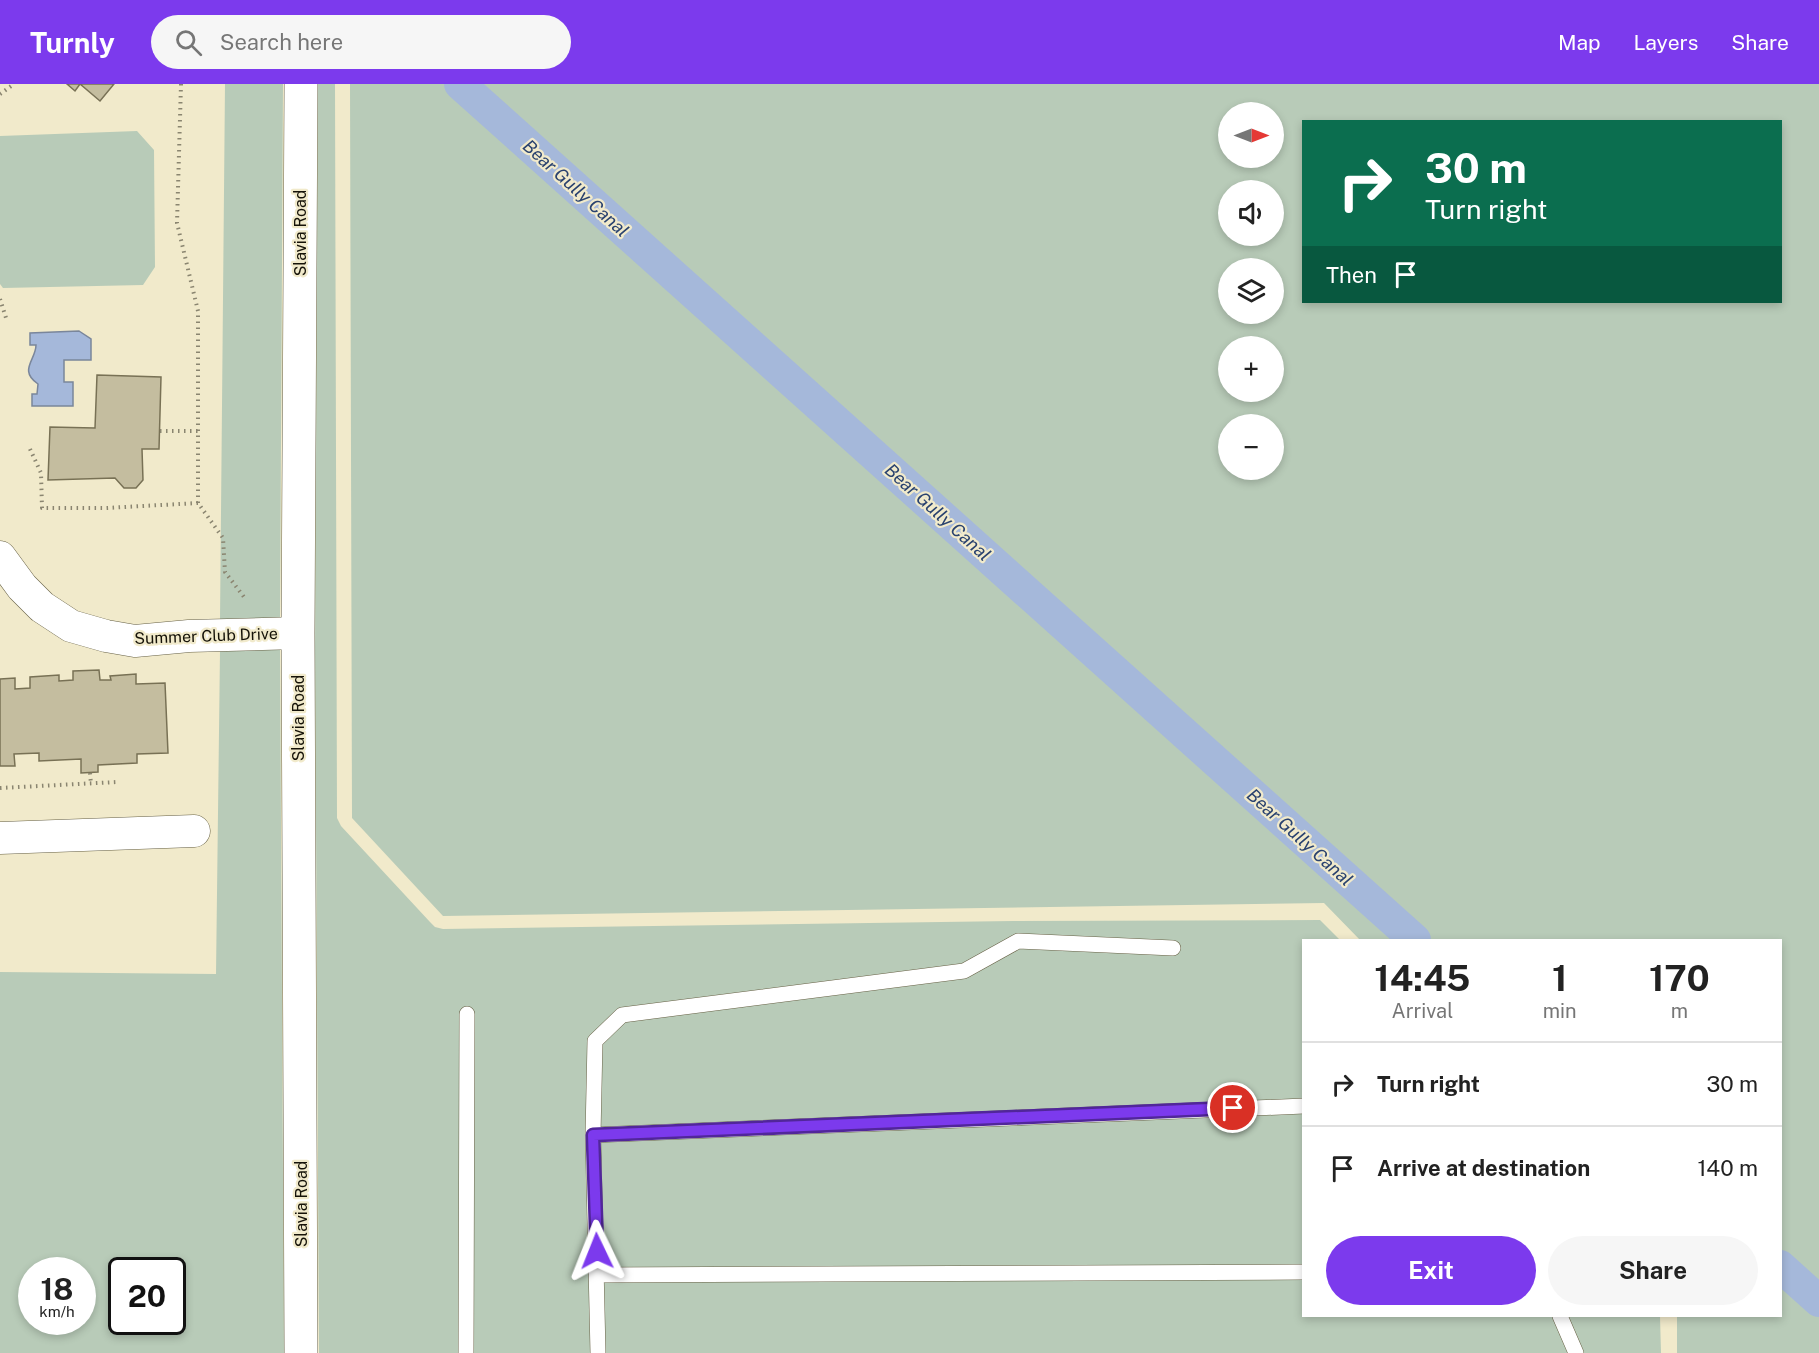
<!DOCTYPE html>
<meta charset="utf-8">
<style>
:root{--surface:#fff;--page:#f6f6f6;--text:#222;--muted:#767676;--line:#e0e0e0;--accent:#7c3aed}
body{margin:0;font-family:"Public Sans",sans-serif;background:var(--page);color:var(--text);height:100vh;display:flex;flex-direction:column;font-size:22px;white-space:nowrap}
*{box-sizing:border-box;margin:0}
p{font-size:20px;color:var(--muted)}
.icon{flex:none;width:33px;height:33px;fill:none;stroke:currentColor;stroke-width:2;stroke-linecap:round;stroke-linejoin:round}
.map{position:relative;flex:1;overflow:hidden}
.side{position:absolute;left:1302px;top:855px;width:480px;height:378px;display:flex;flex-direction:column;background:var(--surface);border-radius:0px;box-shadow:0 3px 9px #0003}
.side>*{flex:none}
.banner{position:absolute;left:1302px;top:36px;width:480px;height:183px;border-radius:0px;box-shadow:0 3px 9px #0003;background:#0b6e4f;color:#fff;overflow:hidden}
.needle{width:39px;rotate:90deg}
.buttons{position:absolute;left:1218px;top:18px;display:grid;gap:12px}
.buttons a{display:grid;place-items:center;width:66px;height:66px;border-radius:50%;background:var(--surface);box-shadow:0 3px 9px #0003;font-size:30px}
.speed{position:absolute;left:18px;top:1173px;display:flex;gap:12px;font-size:30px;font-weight:700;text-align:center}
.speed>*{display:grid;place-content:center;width:78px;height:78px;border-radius:50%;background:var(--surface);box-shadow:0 3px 9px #0003;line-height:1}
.speed small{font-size:15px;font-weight:400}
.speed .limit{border:3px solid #111;border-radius:9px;background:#fff;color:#111}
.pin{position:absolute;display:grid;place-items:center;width:51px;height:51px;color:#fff;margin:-26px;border:3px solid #fff;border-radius:50%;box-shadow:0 2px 6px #0007}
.me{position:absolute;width:66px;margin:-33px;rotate:358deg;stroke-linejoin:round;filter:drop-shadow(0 0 4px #0008)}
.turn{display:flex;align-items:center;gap:21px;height:126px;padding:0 24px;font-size:27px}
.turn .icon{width:78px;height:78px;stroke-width:2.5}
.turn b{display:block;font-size:42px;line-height:51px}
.then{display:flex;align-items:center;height:57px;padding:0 24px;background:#0003;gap:12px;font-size:22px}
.eta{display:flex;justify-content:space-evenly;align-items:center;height:102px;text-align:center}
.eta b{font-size:36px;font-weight:700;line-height:42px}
.cta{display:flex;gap:12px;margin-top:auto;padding:12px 24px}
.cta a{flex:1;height:69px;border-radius:36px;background:var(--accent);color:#fff;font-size:24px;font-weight:700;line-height:69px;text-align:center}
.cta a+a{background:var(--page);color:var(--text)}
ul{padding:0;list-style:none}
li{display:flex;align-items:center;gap:18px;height:84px;padding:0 24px;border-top:2px solid var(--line)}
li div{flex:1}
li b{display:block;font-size:22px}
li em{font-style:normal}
header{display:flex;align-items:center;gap:36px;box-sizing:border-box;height:84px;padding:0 30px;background:var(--accent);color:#fff}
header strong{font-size:28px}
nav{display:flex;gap:33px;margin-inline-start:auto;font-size:21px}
.search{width:420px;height:54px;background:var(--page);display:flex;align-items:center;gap:15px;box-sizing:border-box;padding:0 21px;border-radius:33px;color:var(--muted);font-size:22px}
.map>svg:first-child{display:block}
.green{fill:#b8cbb8;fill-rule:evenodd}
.water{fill:#a5b8da;stroke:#7a869b;stroke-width:1.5}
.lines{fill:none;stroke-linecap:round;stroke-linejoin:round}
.canal{stroke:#a5b8da;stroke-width:32}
.building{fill:#c4bd9f;stroke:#787155;stroke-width:1.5}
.lane-casing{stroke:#676145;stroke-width:16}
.street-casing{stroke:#676145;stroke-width:33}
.secondary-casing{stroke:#676145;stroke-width:34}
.path{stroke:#8a8570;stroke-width:4;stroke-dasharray:1.5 4.5;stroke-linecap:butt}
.lane{stroke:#fff;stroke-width:15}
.street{stroke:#fff;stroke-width:32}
.secondary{stroke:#fff;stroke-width:33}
.route-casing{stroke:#51269a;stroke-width:15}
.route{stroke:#7c3aed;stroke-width:10}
.labels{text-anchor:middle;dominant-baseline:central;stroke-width:4.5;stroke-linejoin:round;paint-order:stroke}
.street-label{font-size:16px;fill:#151208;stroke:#f1eacb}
.water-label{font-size:18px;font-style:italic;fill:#29426f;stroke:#f1eacb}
</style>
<header>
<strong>Turnly</strong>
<div class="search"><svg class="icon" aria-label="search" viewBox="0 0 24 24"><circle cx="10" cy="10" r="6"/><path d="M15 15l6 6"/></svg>Search here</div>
<nav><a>Map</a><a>Layers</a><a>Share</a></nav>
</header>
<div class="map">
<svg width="1819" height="1269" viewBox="0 0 1819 1269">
<rect width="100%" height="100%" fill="#f1eacb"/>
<!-- green -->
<path class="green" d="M225,0H283L280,534L220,536Z
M318,0H335L337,734L341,742L430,838L435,843L443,845L1013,837L1320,836L1340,856H1304V1232H1660L1661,1269H319L315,564Z
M350,0H1819V1269H1677V1232H1780V856H1360L1324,819L443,832L352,734ZM1274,28V74H1228V28ZM1304,38H1780V218H1304ZM1228,106H1274V152H1228ZM1228,184H1274V230H1228ZM1274,262V308H1228V262ZM1274,340V386H1228V340Z
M137,47L154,66L155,183L143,201L3,204L0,200V52Z
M280,565L284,1269H0V888L216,890L220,567ZM32,1186H82V1238H32ZM122,1186H172V1238H122Z"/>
<!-- water -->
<path class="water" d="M79,247L91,255V276H64V298H73V322H32V310H37L38,300C18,286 36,276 36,261H30V249Z"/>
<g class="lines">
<!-- canal -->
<path class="canal" d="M460,0L1415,856
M1780,1182L1819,1217"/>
</g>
<!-- building -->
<path class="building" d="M67,0H114L100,17L80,0L75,7Z
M97,291L161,293L159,365H142L143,396L136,404H124L115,394L48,396L50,343L95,344Z
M99,586L100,596H111L110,592L136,590V600L165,599L168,669L137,670V679L98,681V688L81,689V675L39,677V669L14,670L15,682H0V595L15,594V605L30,604V593L59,591V597L73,596V587Z"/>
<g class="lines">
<!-- lane casing -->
<g class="lane-casing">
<path id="lane" d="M593,1051L1304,1022
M597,1191L1304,1188
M1560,1232L1576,1269
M466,1269L467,930
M598,1269L593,1051L595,957L622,931L964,887L1018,857L1173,864"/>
</g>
<!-- street casing -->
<g class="street-casing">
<path id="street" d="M0,473L22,503L42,523L71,542L106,552L135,557L189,552L298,549
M0,754L194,747"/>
</g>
<!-- secondary casing -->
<g class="secondary-casing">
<path id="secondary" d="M301,1269L298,549L301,0"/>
</g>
<!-- path -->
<path class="path" d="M181,0L177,139L198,227V419L223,454L225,488L244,513
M0,10L14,0
M0,215L7,237
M160,347H198
M30,365L41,389L42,424H106L198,419
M90,689L91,700
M0,704L117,698"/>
<!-- lane -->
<use href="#lane" class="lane"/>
<!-- street -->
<use href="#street" class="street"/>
<!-- secondary -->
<use href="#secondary" class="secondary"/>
</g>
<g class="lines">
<!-- route casing -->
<g class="route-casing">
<path id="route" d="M597,1167L593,1051L1233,1024"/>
</g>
<!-- route -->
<use href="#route" class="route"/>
</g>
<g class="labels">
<!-- street labels -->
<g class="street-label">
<text transform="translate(300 149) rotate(-90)">Slavia Road</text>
<text transform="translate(206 552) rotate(-2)">Summer Club Drive</text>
<text transform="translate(298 634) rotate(-90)">Slavia Road</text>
<text transform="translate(301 1120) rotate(-90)">Slavia Road</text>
</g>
<!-- water labels -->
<g class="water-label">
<text transform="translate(576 104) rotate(42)">Bear Gully Canal</text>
<text transform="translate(938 428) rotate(42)">Bear Gully Canal</text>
<text transform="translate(1300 753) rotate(42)">Bear Gully Canal</text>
</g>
</g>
</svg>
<div class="buttons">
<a><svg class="needle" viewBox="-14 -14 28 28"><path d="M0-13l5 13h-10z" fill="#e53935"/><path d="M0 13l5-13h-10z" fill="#767676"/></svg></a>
<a><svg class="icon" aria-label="sound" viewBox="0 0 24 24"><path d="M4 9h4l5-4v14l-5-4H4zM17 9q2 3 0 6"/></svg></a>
<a><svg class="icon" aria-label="layers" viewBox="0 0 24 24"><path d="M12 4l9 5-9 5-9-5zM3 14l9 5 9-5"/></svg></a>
<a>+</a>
<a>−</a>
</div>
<div class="speed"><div>18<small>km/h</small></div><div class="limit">20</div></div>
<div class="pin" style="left:1233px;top:1024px;background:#d93025"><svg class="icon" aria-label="arrive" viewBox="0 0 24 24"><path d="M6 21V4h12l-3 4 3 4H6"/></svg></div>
<svg class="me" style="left:597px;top:1167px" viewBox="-20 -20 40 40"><path d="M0-17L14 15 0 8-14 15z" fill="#7c3aed" stroke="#fff" stroke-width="4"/></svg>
<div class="banner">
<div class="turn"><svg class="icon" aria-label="right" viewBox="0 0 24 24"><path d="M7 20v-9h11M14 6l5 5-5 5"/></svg><div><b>30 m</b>Turn right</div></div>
<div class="then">Then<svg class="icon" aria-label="arrive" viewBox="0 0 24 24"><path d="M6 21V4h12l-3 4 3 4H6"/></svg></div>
</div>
<section class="side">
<div class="eta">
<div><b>14:45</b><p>Arrival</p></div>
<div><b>1</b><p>min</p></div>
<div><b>170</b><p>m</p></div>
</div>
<ul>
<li><svg class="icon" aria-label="right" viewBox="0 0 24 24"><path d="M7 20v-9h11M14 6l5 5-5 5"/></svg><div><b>Turn right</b></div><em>30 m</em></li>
<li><svg class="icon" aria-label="arrive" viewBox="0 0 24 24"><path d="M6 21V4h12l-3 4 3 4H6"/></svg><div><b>Arrive at destination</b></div><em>140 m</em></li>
</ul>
<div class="cta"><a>Exit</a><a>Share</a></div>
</section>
</div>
